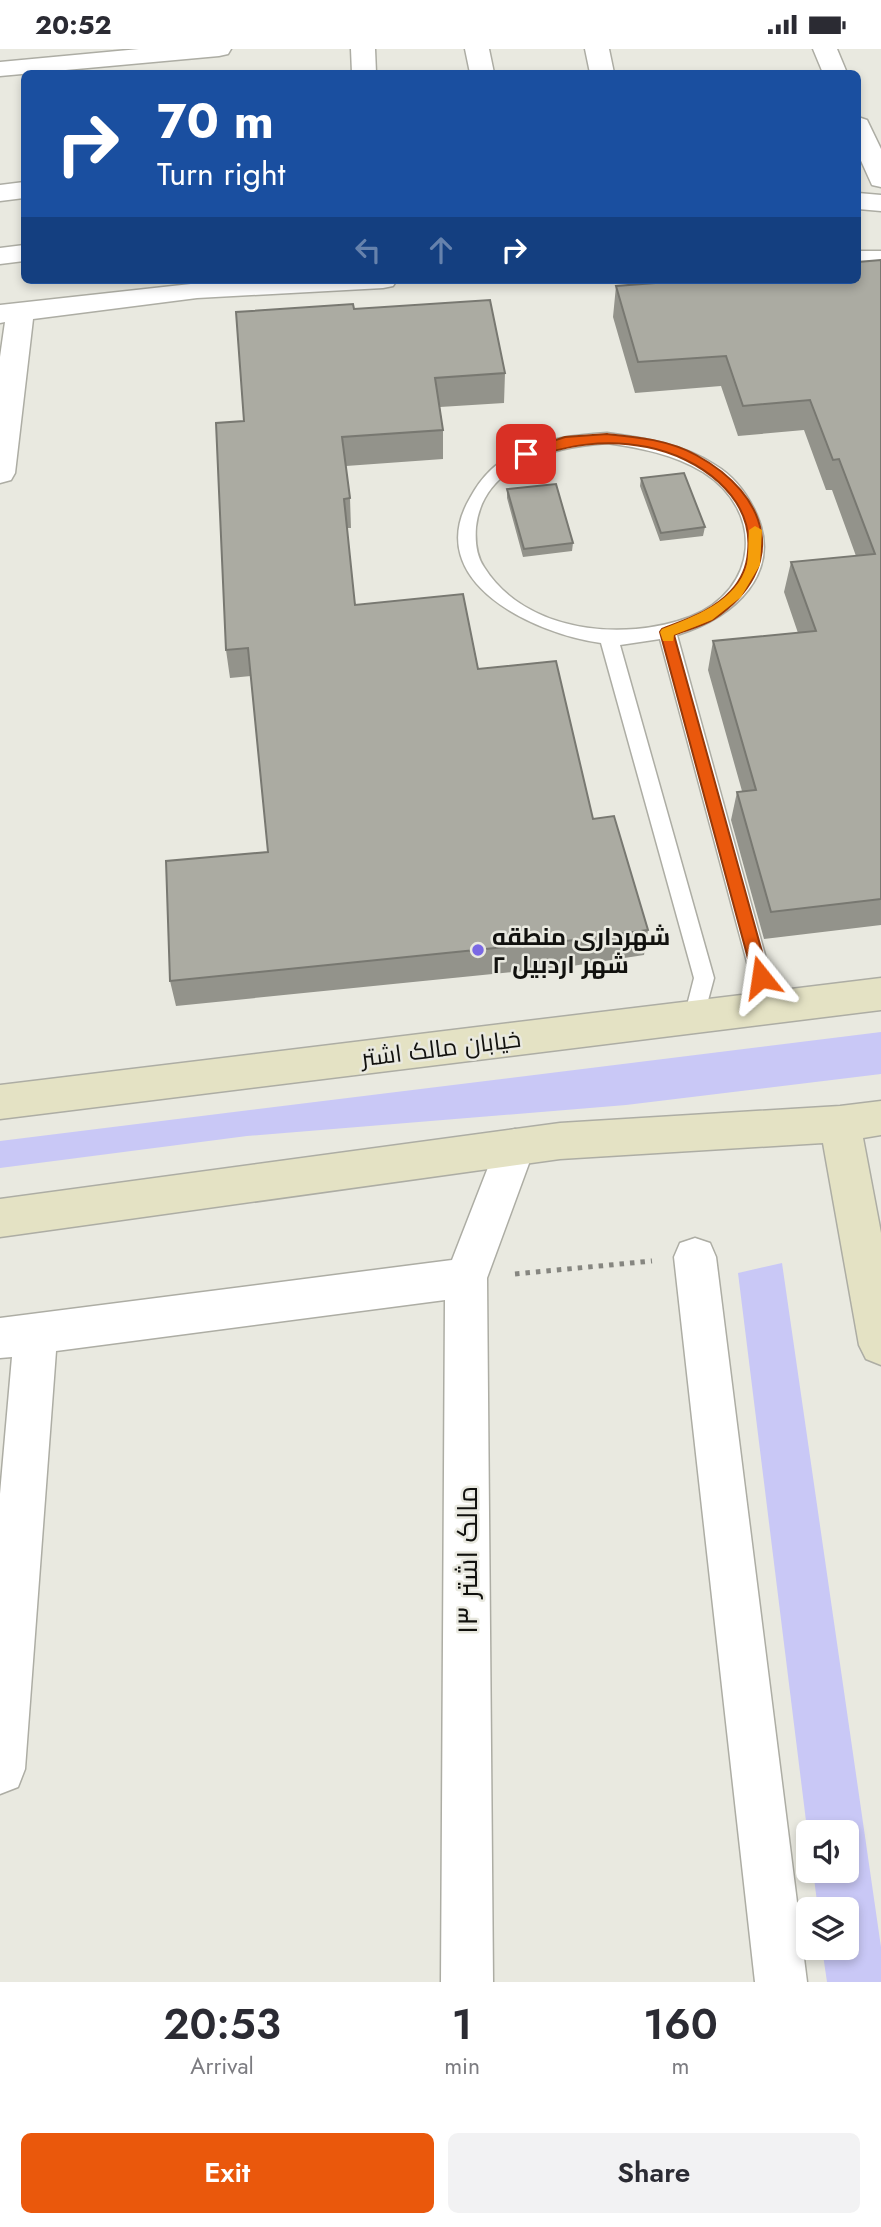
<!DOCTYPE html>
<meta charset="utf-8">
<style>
:root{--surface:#fff;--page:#f2f2f3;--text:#2b2b33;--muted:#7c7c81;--accent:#ea580c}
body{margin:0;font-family:Jost,Cairo,sans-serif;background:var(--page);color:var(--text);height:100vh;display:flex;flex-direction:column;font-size:26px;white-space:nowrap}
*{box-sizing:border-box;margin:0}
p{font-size:23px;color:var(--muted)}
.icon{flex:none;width:38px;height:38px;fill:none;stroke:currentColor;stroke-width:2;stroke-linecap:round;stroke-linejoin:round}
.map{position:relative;height:1933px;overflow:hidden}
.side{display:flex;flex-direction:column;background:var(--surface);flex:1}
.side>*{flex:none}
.guide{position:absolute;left:21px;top:21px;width:840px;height:214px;border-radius:10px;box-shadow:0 4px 10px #0003;background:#1a4fa0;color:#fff;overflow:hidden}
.fabs{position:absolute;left:796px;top:1771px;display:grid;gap:14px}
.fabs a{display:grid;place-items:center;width:63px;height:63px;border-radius:10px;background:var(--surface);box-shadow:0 4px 10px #0003;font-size:35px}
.pin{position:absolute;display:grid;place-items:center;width:60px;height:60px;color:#fff;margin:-30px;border-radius:14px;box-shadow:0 4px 10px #0006}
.me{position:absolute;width:77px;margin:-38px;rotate:345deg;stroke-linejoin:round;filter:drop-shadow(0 0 5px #0008)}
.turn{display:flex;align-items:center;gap:24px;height:147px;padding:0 21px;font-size:32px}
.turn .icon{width:91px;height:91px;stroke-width:2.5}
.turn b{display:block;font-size:49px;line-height:60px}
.lanes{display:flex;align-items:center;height:66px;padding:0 21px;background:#0003;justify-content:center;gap:35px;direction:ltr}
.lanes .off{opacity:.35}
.eta{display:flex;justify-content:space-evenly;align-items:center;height:119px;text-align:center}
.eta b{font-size:42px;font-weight:600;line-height:49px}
.button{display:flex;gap:14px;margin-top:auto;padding:14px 21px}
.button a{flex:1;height:80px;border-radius:10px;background:var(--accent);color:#fff;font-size:28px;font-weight:600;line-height:80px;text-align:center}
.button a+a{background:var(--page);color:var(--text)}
.status{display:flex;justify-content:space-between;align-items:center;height:49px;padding:0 35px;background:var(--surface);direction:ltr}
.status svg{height:19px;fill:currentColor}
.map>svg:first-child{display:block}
.green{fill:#c9c8f6}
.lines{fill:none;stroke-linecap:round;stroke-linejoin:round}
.lane-casing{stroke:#adada4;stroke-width:3}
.street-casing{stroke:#adada4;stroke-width:3}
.secondary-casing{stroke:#adada4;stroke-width:3}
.path{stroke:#868680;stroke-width:5;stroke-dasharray:4.5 6;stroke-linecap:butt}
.lane{fill:#fff;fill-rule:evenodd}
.street{fill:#fff;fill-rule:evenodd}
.secondary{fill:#e4e2c4;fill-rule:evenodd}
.wall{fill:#93938b}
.building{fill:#ababa2;stroke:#787871;stroke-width:2}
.route{fill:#ea580c;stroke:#983908;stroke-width:2}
.slow{fill:#f59e0b}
.poi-dot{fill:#7a68e4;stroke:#e9e9e0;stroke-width:2.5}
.labels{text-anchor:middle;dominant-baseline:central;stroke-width:5;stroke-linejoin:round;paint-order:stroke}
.poi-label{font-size:24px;font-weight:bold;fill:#11110e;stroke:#e9e9e0;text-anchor:start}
.street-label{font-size:24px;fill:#11110e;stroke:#e9e9e0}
.near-street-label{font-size:28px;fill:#11110e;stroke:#e9e9e0}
</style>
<div class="status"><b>20:52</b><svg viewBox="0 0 49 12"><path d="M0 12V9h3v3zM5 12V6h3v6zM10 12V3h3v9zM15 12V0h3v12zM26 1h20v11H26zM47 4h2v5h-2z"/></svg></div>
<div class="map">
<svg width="881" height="1933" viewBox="0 0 881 1933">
<rect width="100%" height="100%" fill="#e9e9e0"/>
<!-- green -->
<path class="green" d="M881,983V1025L626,1056L247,1087L0,1119V1092Z
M782,1214L881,1898V1933H827L822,1899H847V1860H818L813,1822H847V1783H808V1788L738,1224Z"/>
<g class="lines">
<!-- lane casing -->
<g class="lane-casing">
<path id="lane" d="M607,384C644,389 683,395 715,416C732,426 745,442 754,460C786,524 734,568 677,586L770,924L797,957L794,963C777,969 758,942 751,928L660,590L620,596L714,929L702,974L695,977L688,974L684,968L694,929L601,594C535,585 421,533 470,449C482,427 496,413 519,402C547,389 576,386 607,384ZM607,394C641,399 673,405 703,423C765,462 759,541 690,568C624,593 525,584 484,518C476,506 475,492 476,478C483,414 555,398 607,394Z"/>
</g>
<!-- street casing -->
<g class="street-casing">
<path id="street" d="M139,0H231L228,5L219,7L0,27V13Z
M351,0H375L376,24H352Z
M465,0H489L494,24H470Z
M585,0H609L614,24H590Z
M813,0H837L847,24H823Z
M858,68L867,71L881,100V138L872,136L858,105Z
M24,133V149L0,152V136Z
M858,144L881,146V162L858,160Z
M24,196V212L0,215V199Z
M858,202H881V218H858Z
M227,231H397L393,237L383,239L197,249L33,270L15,424L11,431L0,434V308L5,273L0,274V256Z
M515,1080L529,1085L535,1098L487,1229L493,1933H441L445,1251L56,1302L25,1720L18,1738L0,1745V1445L12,1308L0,1309V1269L452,1211L501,1085Z
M695,1189L710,1194L716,1208L807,1933H755L674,1208L680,1194Z"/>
</g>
<!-- secondary casing -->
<g class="secondary-casing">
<path id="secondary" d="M881,929V961L0,1070V1036Z
M881,1052V1086L863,1089L881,1184V1316L866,1310L859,1296L823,1094L560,1110L0,1188V1150L560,1074L840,1057Z"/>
</g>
<!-- path -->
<path class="path" d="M515,1225L652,1212"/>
<!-- lane -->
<use href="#lane" class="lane"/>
<!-- street -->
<use href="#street" class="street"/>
<!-- secondary -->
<use href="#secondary" class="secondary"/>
</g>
<!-- wall -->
<path class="wall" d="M881,211V876L764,890L731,771L737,743L742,742L708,621L713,592L798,584L784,543L791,513L856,507L832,441H826L804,381L738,387L721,337L635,344L613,268L616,237L858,231Z
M354,260L505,324L504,354L440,358L443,381V410L346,417L350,449L351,479H347L355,556L478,620L593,770L648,881L644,906L572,917L176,957L170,932L268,803L251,627L230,629L226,601L244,372Z
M641,429L705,478L703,487L660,492L640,437Z
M507,440L573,494L572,502L523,508L507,449Z"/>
<!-- building -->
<path class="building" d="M881,211V850L771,863L737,743L756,741L713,592L816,582L791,513L875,505L839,410L833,411L810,351L743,357L726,307L638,313L616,237L695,231H858V213Z
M490,251L505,324L435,329L443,381L342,388L350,449L344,450L355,556L463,545L478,620L556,612L593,770L614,767L648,881L575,891L170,932L166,812L268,803L248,599L226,601L216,374L244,372L236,263L353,255L354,260Z
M684,424L705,478L661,484L641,429Z
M556,435L573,494L524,500L507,440Z"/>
<!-- route -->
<path class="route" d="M607,385C637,388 669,391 696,406C770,446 790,518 714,570C703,577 687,581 674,586L769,928L761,934L753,928L660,583L662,580C687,570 713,562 731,542C741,531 747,517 748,503C754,447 698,408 647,398C603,389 569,397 526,409L520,405L522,402L565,388Z"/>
<!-- slow -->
<path class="slow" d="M755,477L762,481L760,516L741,548L712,571L674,586L673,592H663L660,583L662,580C693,568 738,552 747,515C749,504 748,492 749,481Z"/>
<!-- markers -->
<circle class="poi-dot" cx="478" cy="901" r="7"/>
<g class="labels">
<!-- poi labels -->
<g class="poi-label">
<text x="492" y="887">شهرداری منطقه<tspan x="492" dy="28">۲ شهر اردبیل</tspan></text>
</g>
<!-- street labels -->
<g class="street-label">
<text transform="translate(441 999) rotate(-7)">خیابان مالک اشتر</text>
</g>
<!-- near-street labels -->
<g class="near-street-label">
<text transform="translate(467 1511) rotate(-90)">مالک اشتر ۱۳</text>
</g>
</g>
</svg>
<div class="fabs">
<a><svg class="icon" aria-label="sound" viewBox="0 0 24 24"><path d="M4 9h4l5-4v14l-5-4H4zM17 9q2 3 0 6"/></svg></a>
<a><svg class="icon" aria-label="layers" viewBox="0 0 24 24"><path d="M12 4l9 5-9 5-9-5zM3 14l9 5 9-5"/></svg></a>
</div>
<div class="pin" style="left:526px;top:405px;background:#d93025"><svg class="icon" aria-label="arrive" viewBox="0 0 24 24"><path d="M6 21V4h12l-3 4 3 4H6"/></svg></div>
<svg class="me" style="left:761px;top:928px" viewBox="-20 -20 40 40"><path d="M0-17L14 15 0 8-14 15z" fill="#ea580c" stroke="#fff" stroke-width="4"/></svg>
<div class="guide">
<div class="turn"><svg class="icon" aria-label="right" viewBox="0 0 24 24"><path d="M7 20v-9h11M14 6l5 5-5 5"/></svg><div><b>70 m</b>Turn right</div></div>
<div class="lanes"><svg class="icon off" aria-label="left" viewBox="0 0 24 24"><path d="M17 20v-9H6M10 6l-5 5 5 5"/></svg><svg class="icon off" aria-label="ahead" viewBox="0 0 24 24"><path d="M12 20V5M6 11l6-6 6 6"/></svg><svg class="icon" aria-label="right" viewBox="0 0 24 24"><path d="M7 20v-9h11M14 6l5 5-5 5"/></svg></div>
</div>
</div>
<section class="side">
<div class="eta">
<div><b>20:53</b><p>Arrival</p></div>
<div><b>1</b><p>min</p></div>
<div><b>160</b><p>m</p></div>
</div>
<div class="button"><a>Exit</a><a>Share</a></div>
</section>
